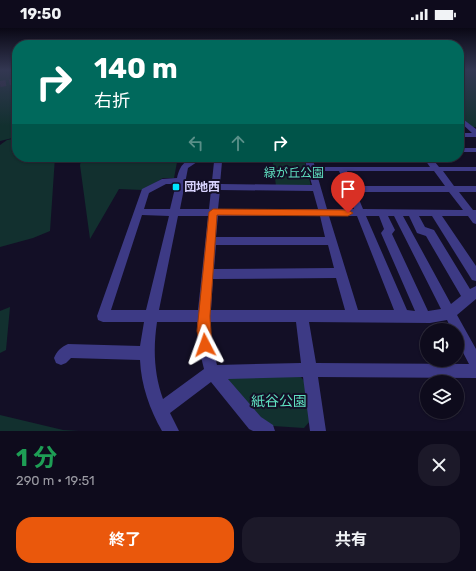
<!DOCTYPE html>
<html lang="ja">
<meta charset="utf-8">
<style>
:root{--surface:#0e0b1c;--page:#1c1929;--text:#f1f3f6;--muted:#9b9ba3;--line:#2e2b3b;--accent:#ea580c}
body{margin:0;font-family:Rubik,"Noto Sans JP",sans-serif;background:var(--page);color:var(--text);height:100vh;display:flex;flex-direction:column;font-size:15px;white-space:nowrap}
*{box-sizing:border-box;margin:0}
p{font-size:13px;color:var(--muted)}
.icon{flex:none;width:22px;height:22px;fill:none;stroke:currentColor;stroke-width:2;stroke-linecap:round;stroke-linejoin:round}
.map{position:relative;height:403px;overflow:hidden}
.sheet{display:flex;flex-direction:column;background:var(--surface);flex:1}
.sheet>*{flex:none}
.hud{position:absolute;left:12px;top:12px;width:452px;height:122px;border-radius:16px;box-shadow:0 1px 3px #0004,0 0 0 1px var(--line);background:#00695c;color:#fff;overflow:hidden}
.controls{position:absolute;left:420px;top:295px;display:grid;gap:8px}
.controls a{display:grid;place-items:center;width:44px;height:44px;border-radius:50%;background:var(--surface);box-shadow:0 1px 3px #0004,0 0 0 1px var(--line);font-size:20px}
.pin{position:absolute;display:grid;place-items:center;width:34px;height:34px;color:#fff;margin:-41px -17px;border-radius:50% 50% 50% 0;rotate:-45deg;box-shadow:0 0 4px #0007}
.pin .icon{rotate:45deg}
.me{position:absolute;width:44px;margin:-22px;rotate:356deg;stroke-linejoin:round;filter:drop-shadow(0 0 3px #0008)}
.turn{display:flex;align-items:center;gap:14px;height:84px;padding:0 16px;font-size:18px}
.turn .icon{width:52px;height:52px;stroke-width:2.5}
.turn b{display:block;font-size:28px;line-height:34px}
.lanes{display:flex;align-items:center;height:38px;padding:0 16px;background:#0003;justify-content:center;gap:20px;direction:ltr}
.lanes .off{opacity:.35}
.round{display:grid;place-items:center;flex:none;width:42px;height:42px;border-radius:16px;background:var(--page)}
.head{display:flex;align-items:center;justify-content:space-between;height:68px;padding:0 16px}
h1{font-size:24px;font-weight:700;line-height:30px;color:#1e9e55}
.primary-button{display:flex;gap:8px;margin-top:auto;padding:8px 16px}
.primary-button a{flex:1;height:46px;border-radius:16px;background:var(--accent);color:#fff;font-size:16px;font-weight:700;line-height:46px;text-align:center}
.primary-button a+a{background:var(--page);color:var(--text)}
.status{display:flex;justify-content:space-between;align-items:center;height:28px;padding:0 20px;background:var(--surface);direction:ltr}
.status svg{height:11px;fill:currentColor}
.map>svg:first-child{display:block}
.green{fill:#12302f}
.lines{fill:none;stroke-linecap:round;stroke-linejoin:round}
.highway-tunnel{stroke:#312d47;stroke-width:6;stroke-dasharray:6 3.5;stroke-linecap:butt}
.minor{fill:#3d3a85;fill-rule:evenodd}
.route{fill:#ea580c;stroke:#983908}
.poi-dot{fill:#00e5ff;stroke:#130f26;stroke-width:1.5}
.labels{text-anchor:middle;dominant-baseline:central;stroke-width:4;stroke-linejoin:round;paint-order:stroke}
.park-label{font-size:12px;fill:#5fe0c0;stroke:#130f26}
.poi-label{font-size:12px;font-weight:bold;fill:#d9d4ff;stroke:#130f26;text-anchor:start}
.near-park-label{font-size:14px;fill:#5fe0c0;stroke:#130f26}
</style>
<div class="status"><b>19:50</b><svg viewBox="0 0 49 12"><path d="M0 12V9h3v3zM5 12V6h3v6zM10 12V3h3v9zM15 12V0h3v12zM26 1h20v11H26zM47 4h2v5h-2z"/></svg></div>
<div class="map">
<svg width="476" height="403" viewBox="0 0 476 403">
<rect width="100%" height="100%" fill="#130f26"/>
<!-- green -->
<path class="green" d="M0,42H17V109L0,113Z
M459,42H476V99H472L459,88Z
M17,110V129H55L50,203L33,210L0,219V117L7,112Z
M82,129H178L174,150H163L143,162L119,161L90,211L80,137Z
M304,131L311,158H276L273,135Z
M10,279L6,322L0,325V283Z
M231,347L300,348L305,354L310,393L304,400L273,398L265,394L227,353Z
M0,387L63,402L79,403H0Z"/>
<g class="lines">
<!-- highway-tunnel -->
<path class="highway-tunnel" d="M0,56L17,53"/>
<!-- minor -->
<path class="minor" d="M459,88L476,101V109H459V105H472L459,93Z
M459,120H476V124H459Z
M296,129L292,131L256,134H222L220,156L312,157L304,129H312L315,139H430L423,129H431L439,139H476V143H443L454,158H476V164H459L473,182H476V196L473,195L468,188H442L476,238V253L472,252L432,188H419L425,199L434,202L470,261L476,258V271L457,287L476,321V350L318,349L326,403H310L303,349L228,351L261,389L273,397L275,403H253L249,401L211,354L170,385L179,403H162C150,382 141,357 140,332L71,330L66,335L61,337L56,335L54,330C57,323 61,319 68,316L140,318L144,294H103L98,292L97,288L142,161L162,151L177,150C180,138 183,133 196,130ZM197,134H214L209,181H180L188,140ZM316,143H339L354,181H327ZM347,143H434L445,158H353ZM166,156H176L170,181H144L149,165ZM220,162L313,163L318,181H218ZM356,164H449L463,182L363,181ZM142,187L169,188L146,282H111ZM178,188H208L198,282H159ZM218,188H320L325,209H216ZM329,188H357L394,282H358ZM366,188H379L384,201L381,205L415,283L407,282ZM388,188H394L441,281L428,283L392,206L395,202ZM403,188H409L417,205L426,208L461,268L451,276ZM216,217H328L334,240L214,241ZM336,250L345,282H211L213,251ZM447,292L452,302H457V313L469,336L316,335L309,294L430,295ZM157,294H197L198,317L204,341L163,371C154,346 153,321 157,294ZM210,294H296L301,335L217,337L212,317Z"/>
</g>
<!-- sky -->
<linearGradient id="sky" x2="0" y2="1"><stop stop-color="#0a0815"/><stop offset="0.43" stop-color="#333752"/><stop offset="1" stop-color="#333752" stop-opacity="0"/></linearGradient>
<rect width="476" height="98" fill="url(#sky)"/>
<!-- route -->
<path class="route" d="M213,181L348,182L353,185L348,188L217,187L210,288C210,297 213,314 210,322L205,323L201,322L197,303L209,184Z"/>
<!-- markers -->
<rect class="poi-dot" x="172" y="155" width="8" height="8" rx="2"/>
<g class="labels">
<!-- park labels -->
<g class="park-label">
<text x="294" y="145">緑が丘公園</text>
</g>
<!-- poi labels -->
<g class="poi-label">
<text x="184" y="159">団地西</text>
</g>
<!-- near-park labels -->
<g class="near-park-label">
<text x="279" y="373">紙谷公園</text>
</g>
</g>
</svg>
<div class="controls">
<a><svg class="icon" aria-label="sound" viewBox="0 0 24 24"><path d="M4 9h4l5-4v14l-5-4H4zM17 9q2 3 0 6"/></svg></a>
<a><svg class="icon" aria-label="layers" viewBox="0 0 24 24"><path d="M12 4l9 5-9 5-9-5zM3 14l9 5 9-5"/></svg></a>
</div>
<div class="pin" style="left:348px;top:185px;background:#d93025"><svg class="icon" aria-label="arrive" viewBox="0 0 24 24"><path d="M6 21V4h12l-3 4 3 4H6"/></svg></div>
<svg class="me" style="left:205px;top:317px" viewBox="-20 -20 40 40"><path d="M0-17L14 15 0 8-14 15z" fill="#ea580c" stroke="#fff" stroke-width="4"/></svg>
<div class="hud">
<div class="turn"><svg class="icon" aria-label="right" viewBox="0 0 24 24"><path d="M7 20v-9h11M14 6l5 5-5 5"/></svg><div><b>140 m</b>右折</div></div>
<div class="lanes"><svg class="icon off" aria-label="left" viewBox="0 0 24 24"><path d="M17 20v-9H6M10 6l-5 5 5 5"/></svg><svg class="icon off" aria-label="ahead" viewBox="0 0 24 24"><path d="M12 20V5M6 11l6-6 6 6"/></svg><svg class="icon" aria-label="right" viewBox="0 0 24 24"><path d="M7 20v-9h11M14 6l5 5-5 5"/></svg></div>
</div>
</div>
<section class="sheet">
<div class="head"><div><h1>1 分</h1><p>290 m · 19:51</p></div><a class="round"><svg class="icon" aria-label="close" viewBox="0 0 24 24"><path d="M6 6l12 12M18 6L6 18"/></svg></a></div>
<div class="primary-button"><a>終了</a><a>共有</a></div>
</section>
